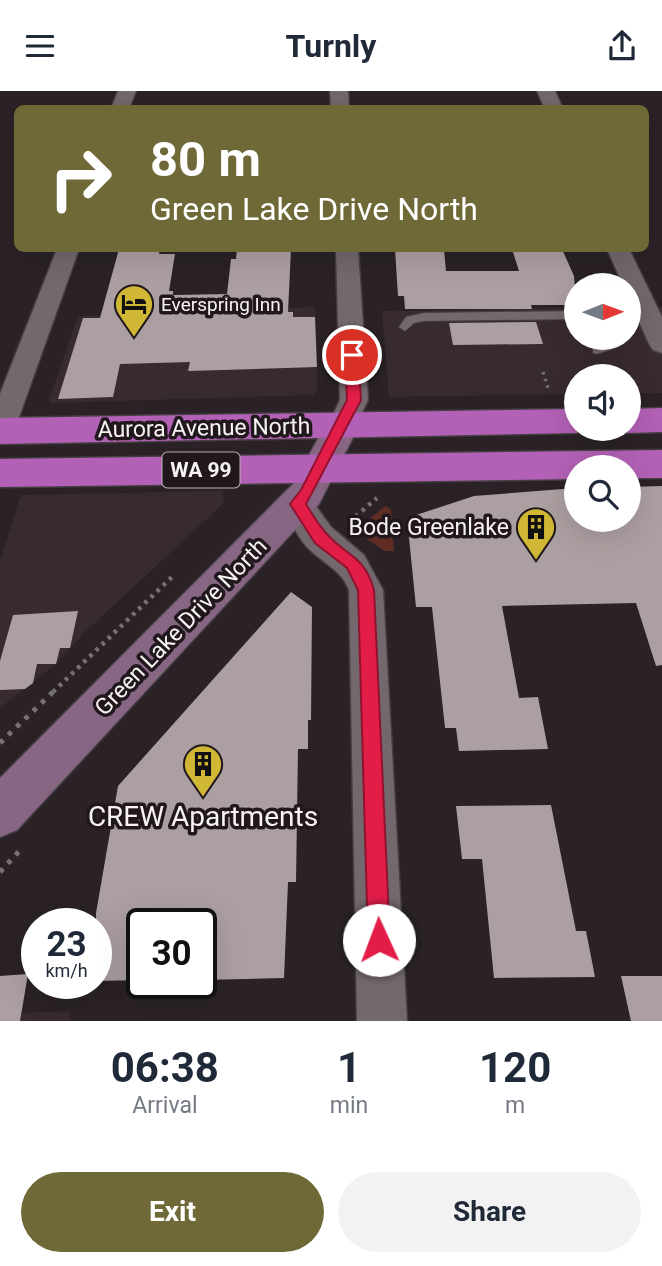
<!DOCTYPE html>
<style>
:root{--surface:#fff;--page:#f2f2f3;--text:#1f2937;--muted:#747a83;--accent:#6f6937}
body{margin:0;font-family:Roboto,sans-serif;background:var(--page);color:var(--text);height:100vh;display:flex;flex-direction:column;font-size:26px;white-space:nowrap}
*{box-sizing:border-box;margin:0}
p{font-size:23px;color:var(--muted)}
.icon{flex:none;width:38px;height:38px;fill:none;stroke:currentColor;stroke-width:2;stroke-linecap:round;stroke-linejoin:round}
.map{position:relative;height:930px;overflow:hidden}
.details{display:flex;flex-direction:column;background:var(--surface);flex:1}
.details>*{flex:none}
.banner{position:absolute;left:14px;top:14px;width:635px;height:147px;border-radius:10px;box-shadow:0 7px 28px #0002;background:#6f6937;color:#fff;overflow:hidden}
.needle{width:46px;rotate:89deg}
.fabs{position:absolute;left:564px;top:182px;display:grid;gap:14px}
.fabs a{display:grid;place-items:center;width:77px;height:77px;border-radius:50%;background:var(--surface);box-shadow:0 7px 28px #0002;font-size:35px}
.speed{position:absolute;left:21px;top:817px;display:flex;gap:14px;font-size:35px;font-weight:700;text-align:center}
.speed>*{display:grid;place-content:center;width:91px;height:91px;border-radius:50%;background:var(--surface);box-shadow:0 7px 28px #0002;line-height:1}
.speed small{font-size:18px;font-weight:400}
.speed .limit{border:4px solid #111;border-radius:10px;background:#fff;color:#111}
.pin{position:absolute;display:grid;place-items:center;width:60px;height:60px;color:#fff;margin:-30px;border:4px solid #fff;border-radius:50%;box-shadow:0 2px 7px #0007}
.me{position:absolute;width:77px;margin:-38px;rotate:358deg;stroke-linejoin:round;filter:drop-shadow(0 0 5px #0008)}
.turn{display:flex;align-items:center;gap:24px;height:147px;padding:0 21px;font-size:32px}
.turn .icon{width:91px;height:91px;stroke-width:2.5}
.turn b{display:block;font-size:49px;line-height:60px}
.eta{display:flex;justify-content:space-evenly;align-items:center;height:119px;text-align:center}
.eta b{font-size:42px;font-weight:700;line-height:49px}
.button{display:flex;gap:14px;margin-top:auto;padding:14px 21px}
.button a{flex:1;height:80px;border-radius:42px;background:var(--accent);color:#fff;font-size:28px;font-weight:700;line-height:80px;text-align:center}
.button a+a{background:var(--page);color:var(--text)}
header{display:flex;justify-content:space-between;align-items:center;height:91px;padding:0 21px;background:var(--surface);font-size:32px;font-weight:700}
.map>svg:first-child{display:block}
.built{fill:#382a31}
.green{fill:#5f2d24}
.building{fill:#ac9fa1}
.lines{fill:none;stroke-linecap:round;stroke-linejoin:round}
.lane-casing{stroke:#453e42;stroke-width:2}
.street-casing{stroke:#453e42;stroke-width:3}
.secondary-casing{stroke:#453e42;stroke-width:3}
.highway-casing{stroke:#453e42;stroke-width:3}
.path-far2{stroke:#787174;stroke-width:3.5;stroke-dasharray:2.5 4.5;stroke-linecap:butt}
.path-far1{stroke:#787174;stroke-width:4.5;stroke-dasharray:3.5 5;stroke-linecap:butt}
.path{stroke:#787174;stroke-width:5;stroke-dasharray:4.5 7;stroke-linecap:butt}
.lane{fill:#72686d;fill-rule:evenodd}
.street{fill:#72686d;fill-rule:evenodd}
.secondary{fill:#866683;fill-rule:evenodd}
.highway{fill:#b361b6;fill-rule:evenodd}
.route{fill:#e11d48;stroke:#92132f;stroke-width:2}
.labels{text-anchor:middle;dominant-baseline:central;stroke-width:7;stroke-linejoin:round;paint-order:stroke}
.far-poi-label{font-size:19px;fill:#f8f2f5;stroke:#20181c;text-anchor:start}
.shield{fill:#20181c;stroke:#b7b1b4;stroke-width:2}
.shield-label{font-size:21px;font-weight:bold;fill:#f8f2f5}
.street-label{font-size:23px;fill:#f8f2f5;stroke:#20181c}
.poi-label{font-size:23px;fill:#f8f2f5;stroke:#20181c;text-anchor:end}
.near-poi-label{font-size:28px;fill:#f8f2f5;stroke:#20181c}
</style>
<header><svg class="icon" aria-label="menu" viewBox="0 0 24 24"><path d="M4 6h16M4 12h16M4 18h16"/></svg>Turnly<svg class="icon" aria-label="share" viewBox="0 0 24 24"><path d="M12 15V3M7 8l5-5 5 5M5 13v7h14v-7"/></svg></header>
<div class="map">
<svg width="662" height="930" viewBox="0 0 662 930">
<rect width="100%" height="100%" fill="#2a2226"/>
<!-- built -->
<path class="built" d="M315,216L317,299L313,304L51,312L49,309L78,225L245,222L279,217Z
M628,216H662V302L628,303V285H576V303L389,306L382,220L576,217V247H628Z
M222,400L224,412L86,540L56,573L0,617V470L21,404Z
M28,883L22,922L70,920L71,930H0V885Z"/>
<!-- green -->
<path class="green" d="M385,415L391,418L394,460H385L355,440Z"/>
<!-- building -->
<path class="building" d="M119,158H160L159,163H175L169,200H173V204L227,203L231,168H236L237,158H291L288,221H293V226H315L317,276L188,280L190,271L120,273L113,306L58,308L83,227H100Z
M395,158L444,159L446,180H519L512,158H562L574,185L576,214H531L532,218H405L404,205H398Z
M536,231L543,253L453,254L449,232Z
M662,395V574L656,575L636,512L502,515L519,607L538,606L548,658L459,660L456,637H445L432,516H416L407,427L474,405L576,397V429H628V396Z
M291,501L312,516L311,629H308V658H298L296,791H288L284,887L201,889V833H142V889L96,890V822L118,695Z
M78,520L70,557H60L56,573H37L33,592L25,598L0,599V570L13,524Z
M551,714L576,840H586L595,886L494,887L482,768H462L456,715Z
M28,883L20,930H0V885Z
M621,885H662V930H631Z"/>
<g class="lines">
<!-- lane casing -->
<g class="lane-casing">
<path id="lane" d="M576,220V228L424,230L414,232L405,240L399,236L406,226L424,222Z
M610,247H622L618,256L597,263L593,262V256L609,250Z"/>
</g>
<!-- street casing -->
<g class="street-casing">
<path id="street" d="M118,0H136L129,18H111Z
M330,0H348L349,18H331Z
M537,0H555L563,18H545Z
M57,158H79L14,340L10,348L0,351V303Z
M336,158H358L368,309L352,343L342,346L332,343L328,335L340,309Z
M607,158H629L662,226V262L653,259L649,253L628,206V194H623Z
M297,400L308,404L331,436L364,464L383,499L407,930H357L349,499C342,479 321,471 307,456C296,444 289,427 281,413L286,404Z"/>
</g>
<!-- secondary casing -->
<g class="secondary-casing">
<path id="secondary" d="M342,323L354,326L359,335L319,413L17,739L0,746V687L293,393L330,326Z"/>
</g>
<!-- highway casing -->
<g class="highway-casing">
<path id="highway" d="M662,317V341L628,342L616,338H628V318Z
M576,318V338H588L576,342L0,353V327Z
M662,359V387H628V376H576V388L0,396V368Z"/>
</g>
<!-- path-far2 -->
<path class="path-far2" d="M543,281L548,297"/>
<!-- path-far1 -->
<path class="path-far1" d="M349,431L377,407
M53,601L174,484"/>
<!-- path -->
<path class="path" d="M0,652L55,599
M0,781L23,756"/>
<!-- lane -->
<use href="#lane" class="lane"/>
<!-- street -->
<use href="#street" class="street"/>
<!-- secondary -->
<use href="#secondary" class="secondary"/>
<!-- highway -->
<use href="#highway" class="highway"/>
</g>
<!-- route -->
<path class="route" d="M352,259L358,264L361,309L306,413C312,423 318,433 325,441C346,466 364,463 374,499L390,849L387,857L379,860L371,857L368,849L358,499L347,477L315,452L290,413L301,399L347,309L345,264Z"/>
<!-- icons -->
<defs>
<g id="hotel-pin" transform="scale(2.0125)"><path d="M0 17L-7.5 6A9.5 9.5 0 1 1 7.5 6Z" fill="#d0b736" stroke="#20181c"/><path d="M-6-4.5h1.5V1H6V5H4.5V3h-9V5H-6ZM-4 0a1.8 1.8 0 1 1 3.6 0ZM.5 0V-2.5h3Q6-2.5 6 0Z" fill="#111"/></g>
<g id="building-pin" transform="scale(2.0125)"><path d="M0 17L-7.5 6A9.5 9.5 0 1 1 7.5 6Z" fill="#d0b736" stroke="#20181c"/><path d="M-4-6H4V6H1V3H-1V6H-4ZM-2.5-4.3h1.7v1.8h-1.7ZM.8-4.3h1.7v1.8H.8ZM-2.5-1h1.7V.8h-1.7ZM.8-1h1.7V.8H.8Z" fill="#111"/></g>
</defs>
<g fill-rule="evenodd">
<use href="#hotel-pin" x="134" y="213"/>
<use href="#building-pin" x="536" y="436"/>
<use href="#building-pin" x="203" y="673"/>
</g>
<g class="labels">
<!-- far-poi labels -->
<g class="far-poi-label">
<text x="161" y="213">Everspring Inn</text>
</g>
<!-- shield labels -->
<rect class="shield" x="162.5" y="361.5" width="77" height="35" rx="5"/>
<g class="shield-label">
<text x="201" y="379">WA 99</text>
</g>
<!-- street labels -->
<g class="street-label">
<text transform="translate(204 337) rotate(-1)">Aurora Avenue North</text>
<text transform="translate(181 536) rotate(-46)">Green Lake Drive North</text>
</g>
<!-- poi labels -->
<g class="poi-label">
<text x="509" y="436">Bode Greenlake</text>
</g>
<!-- near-poi labels -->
<g class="near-poi-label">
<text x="203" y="725">CREW Apartments</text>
</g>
</g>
</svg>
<div class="fabs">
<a><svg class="needle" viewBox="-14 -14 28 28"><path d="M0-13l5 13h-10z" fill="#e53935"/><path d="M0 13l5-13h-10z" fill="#747a83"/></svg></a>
<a><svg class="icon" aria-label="sound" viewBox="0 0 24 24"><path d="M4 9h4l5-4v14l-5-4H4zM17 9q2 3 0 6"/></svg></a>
<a><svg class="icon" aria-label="search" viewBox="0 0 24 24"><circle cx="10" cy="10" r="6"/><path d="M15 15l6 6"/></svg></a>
</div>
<div class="speed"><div>23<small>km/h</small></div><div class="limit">30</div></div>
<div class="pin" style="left:352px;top:264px;background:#d93025"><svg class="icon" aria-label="arrive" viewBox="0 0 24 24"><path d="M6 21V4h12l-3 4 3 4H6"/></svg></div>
<svg class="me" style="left:379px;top:849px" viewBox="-20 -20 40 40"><circle r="19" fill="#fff"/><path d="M0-13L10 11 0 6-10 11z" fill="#e11d48"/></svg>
<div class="banner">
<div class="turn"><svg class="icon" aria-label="right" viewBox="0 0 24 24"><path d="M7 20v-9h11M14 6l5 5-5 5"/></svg><div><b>80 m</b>Green Lake Drive North</div></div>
</div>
</div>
<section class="details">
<div class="eta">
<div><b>06:38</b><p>Arrival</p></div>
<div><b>1</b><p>min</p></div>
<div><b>120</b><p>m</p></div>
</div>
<div class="button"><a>Exit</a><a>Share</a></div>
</section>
